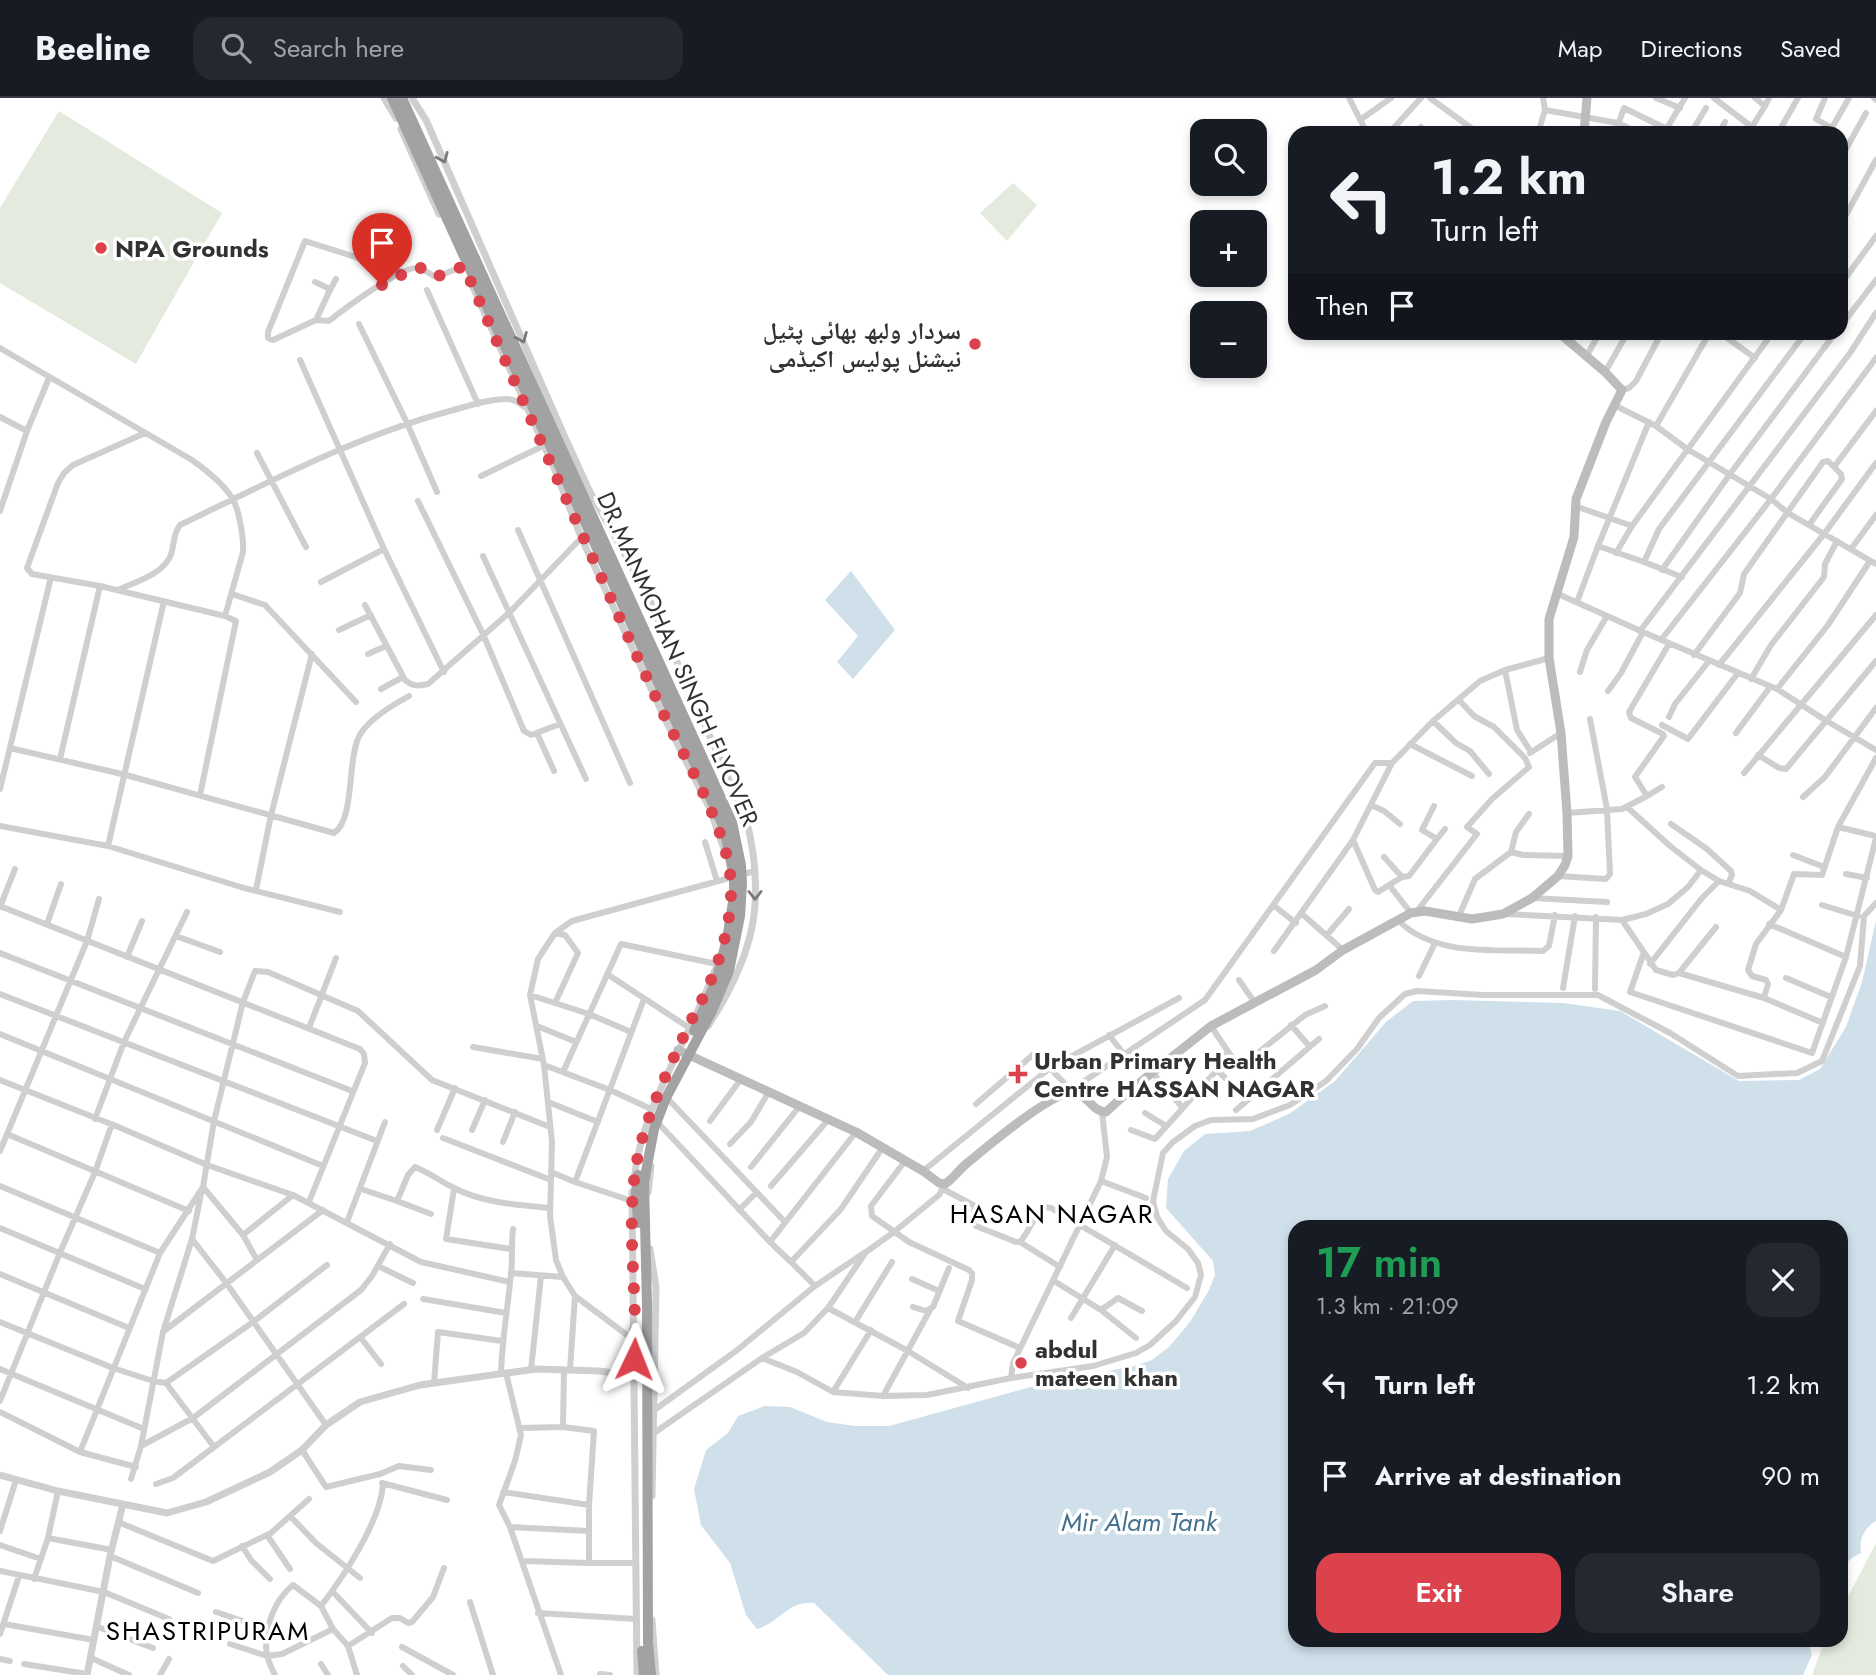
<!DOCTYPE html>
<meta charset="utf-8">
<style>
:root{--surface:#171b24;--page:#242831;--text:#f1f3f6;--muted:#9ea1a6;--line:#363941;--accent:#db424b}
body{margin:0;font-family:Jost,"Noto Naskh Arabic",sans-serif;background:var(--page);color:var(--text);height:100vh;display:flex;flex-direction:column;font-size:26px;white-space:nowrap}
*{box-sizing:border-box;margin:0}
p{font-size:23px;color:var(--muted)}
.icon{flex:none;width:38px;height:38px;fill:none;stroke:currentColor;stroke-width:2;stroke-linecap:round;stroke-linejoin:round}
.map{position:relative;flex:1;overflow:hidden}
.details{position:absolute;left:1288px;top:1122px;width:560px;height:427px;display:flex;flex-direction:column;background:var(--surface);border-radius:21px;box-shadow:0 4px 10px #0003}
.details>*{flex:none}
.banner{position:absolute;left:1288px;top:28px;width:560px;height:214px;border-radius:21px;box-shadow:0 4px 10px #0003;background:#171b24;color:var(--text);overflow:hidden}
.controls{position:absolute;left:1190px;top:21px;display:grid;gap:14px}
.controls a{display:grid;place-items:center;width:77px;height:77px;border-radius:14px;background:var(--surface);box-shadow:0 4px 10px #0003;font-size:35px}
.pin{position:absolute;display:grid;place-items:center;width:60px;height:60px;color:#fff;margin:-72px -30px;border-radius:50% 50% 50% 0;rotate:-45deg;box-shadow:0 0 7px #0007}
.pin .icon{rotate:45deg}
.me{position:absolute;width:77px;margin:-38px;rotate:2deg;stroke-linejoin:round;filter:drop-shadow(0 0 5px #0008)}
.turn{display:flex;align-items:center;gap:24px;height:147px;padding:0 28px;font-size:32px}
.turn .icon{width:91px;height:91px;stroke-width:2.5}
.turn b{display:block;font-size:49px;line-height:60px}
.then{display:flex;align-items:center;height:66px;padding:0 28px;background:#0003;gap:14px;font-size:26px}
.round{display:grid;place-items:center;flex:none;width:74px;height:74px;border-radius:21px;background:var(--page)}
.head{display:flex;align-items:center;justify-content:space-between;height:119px;padding:0 28px}
h1{font-size:42px;font-weight:600;line-height:52px;color:#1e9e55}
.primary-button{display:flex;gap:14px;margin-top:auto;padding:14px 28px}
.primary-button a{flex:1;height:80px;border-radius:21px;background:var(--accent);color:#fff;font-size:28px;font-weight:600;line-height:80px;text-align:center}
.primary-button a+a{background:var(--page);color:var(--text)}
ul{padding:0;list-style:none}
li{display:flex;align-items:center;gap:21px;height:91px;padding:0 28px}
li div{flex:1}
li b{display:block;font-size:26px}
li em{font-style:normal}
header{display:flex;align-items:center;gap:42px;box-sizing:border-box;height:98px;padding:0 35px;background:var(--surface);border-bottom:2px solid var(--line)}
header strong{font-size:33px}
nav{display:flex;gap:38px;margin-inline-start:auto;font-size:24px}
.search{width:490px;height:63px;background:var(--page);display:flex;align-items:center;gap:18px;box-sizing:border-box;padding:0 24px;border-radius:21px;color:var(--muted);font-size:26px}
.map>svg:first-child{display:block}
.green{fill:#e5eade}
.water{fill:#cfe0eb}
.lines{fill:none;stroke-linecap:round;stroke-linejoin:round}
.minor{stroke:#cfcfcf;stroke-width:6}
.tertiary{stroke:#cfcfcf;stroke-width:7}
.secondary{stroke:#bcbcbc;stroke-width:9}
.trunk{stroke:#a2a2a2;stroke-width:10}
.oneway{stroke:#797979}
.route{stroke:#db424b;stroke-width:12;stroke-dasharray:0 21.6}
.poi-dot{fill:#db424b;stroke:#fff;stroke-width:2.5}
.labels{text-anchor:middle;dominant-baseline:central;stroke-width:7;stroke-linejoin:round;paint-order:stroke}
.poi-label{font-size:24px;font-weight:bold;fill:#323232;stroke:#fff;text-anchor:start}
.street-label{font-size:24px;fill:#323232;stroke:#fff}
.neighbourhood-label{font-size:26px;letter-spacing:2px;fill:#000;stroke:#fff}
.water-label{font-size:26px;font-style:italic;fill:#447190;stroke:#fff}
</style>
<header>
<strong>Beeline</strong>
<div class="search"><svg class="icon" aria-label="search" viewBox="0 0 24 24"><circle cx="10" cy="10" r="6"/><path d="M15 15l6 6"/></svg>Search here</div>
<nav><a>Map</a><a>Directions</a><a>Saved</a></nav>
</header>
<div class="map">
<svg width="1876" height="1577" viewBox="0 0 1876 1577">
<rect width="100%" height="100%" fill="#fff"/>
<!-- green -->
<path class="green" d="M59,13L222,115L136,266L0,185V110Z
M1013,85L1037,107L1007,143L980,115Z
M1876,1445V1577H1812L1825,1542H1841V1512Z"/>
<!-- water -->
<path class="water" d="M851,473L895,532L853,581L837,564L858,538L825,502Z
M1876,823V1423C1864,1430 1859,1441 1861,1455C1847,1462 1842,1467 1841,1483V1129H1295V1542H1811L1809,1548L1812,1557L1803,1577H888L814,1505C787,1503 781,1524 757,1531L746,1517L730,1465L701,1427L694,1391L706,1352L728,1335L738,1318L765,1308L790,1309L827,1324L855,1328H889L1038,1287L1134,1268L1152,1262L1169,1249L1190,1224L1209,1192L1215,1177L1213,1163L1166,1110L1168,1081L1184,1053L1205,1036L1250,1033L1289,1016L1335,983L1386,924L1413,903L1453,902L1563,905L1620,913L1739,983L1799,982L1820,971L1846,929L1862,884Z"/>
<g class="lines">
<!-- minor -->
<path class="minor" d="M1349,0L1367,35
M1430,0L1478,35
M1656,0L1680,10
M1714,0L1752,29
M1755,0L1765,8L1769,0
M1825,0L1816,21L1832,30
M1874,0L1876,2
M1545,12L1618,25L1638,35
M1360,22L1391,0
M1389,35L1421,0
M1416,35L1421,29
M1538,35L1545,12L1543,0
M1615,35L1624,10L1667,31
M1664,35L1685,0
M1691,35L1706,10
M1719,35L1725,24
M1748,35L1765,8
M1778,35L1798,0
M1829,35L1849,0
M1841,60L1866,15
M1841,126L1876,62
M403,174L305,143L268,234V240L273,242L316,222L329,223C344,211 399,170 416,170C423,169 430,177 436,179L464,168
M315,184L328,190L329,194L316,222
M1841,186L1876,138
M427,192L478,306
M329,194L336,181
M359,226L407,325L437,394
M1841,228L1876,182
M1719,234L1755,260
M0,250L192,362C206,372 223,385 232,400C239,410 244,442 243,454L225,518
M1586,259L1600,234
M300,262L384,451L321,484
M1605,274L1628,234
M1622,292L1629,290L1636,283L1662,234
M1614,307L1656,328L1687,351L1771,401L1788,415L1876,466
M0,319L27,333
M1656,328L1710,234
M145,335L73,367L64,375L58,385L27,470L32,476L100,488L225,518L236,523L200,697
M257,355L306,449
M481,378L543,348
M418,403L483,536L524,633L531,637L560,626
M1575,408L1632,428
M0,413L27,333L49,280
M1809,427L1842,381L1841,376L1834,369
M518,432L630,685
M1598,448L1649,324
M384,451L444,574
M1851,451L1876,417
M1616,455L1632,428L1773,234
M483,458L586,681
M1662,472L1730,376L1836,234
M1682,479L1644,464L1659,431L1806,234
M118,492C135,484 161,477 170,459C175,448 172,437 180,427C267,385 356,338 450,313C468,308 488,301 507,301C515,301 520,306 526,310L529,309
M232,496L265,507L356,604
M1558,496L1643,534L1777,591L1825,622L1876,652
M1577,504L1598,448L1644,464
M365,507L405,582C413,589 419,588 428,586L510,514L584,437
M339,532L371,517
M1640,533L1850,255L1876,215
M1661,542L1771,401L1876,260
M368,556L386,548
M1694,557L1740,495L1744,476L1823,364L1828,363L1834,369L1876,313
M1719,567L1824,436L1876,365
M1505,572L1517,632L1531,654
M1580,574L1587,552L1607,518
M1751,581L1771,547L1824,479L1825,466L1837,443
M381,591L403,579
M1777,591L1828,527L1870,463
M1608,593L1621,575L1643,534
M1669,619L1675,606L1709,563
M1433,623L1456,645L1470,653L1489,676
M1662,627L1688,641L1738,575
M537,635L554,673
M1736,635L1770,589
M1410,646L1472,678
M10,650L126,677L334,735C356,721 346,657 361,635C372,619 393,607 409,598
M1530,655L1561,635
M1758,657L1779,670L1786,671L1876,563
M60,661L100,488
M1392,665L1353,742L1375,792L1378,794L1402,779L1409,778L1437,741
M1744,675L1876,517
M0,691L51,479
M1647,698L1662,689
M1803,699L1825,679L1876,610
M1371,707L1384,713L1400,726
M1434,708L1422,732L1437,741L1445,731
M1627,709L1670,748L1701,772L1719,783L1750,793L1781,812
M1567,715L1622,711L1647,698L1635,679L1664,638L1663,636L1631,620L1629,614L1669,546
M1671,726L1707,751L1731,773L1732,777L1728,786
M0,728L108,748L244,790L340,814
M1838,729L1876,738
M705,744L717,783
M108,748L164,503
M1511,754L1516,734L1529,716
M1793,757L1824,769
M1384,759L1402,779
M1846,776L1867,780
M1558,778L1606,781L1610,776L1607,711L1590,621
M1389,787L1411,815
M256,792L271,717L312,556
M1532,800L1607,804
M1273,807L1296,825
M1822,807L1858,818
M0,808L360,951L364,956L365,965L309,1104
M0,809L15,771
M1417,813L1477,736L1467,729L1492,701L1529,669L1525,660L1494,629L1474,618L1459,602
M1302,816L1343,852
M1507,816L1622,822L1646,816L1668,806L1688,789L1701,772
M1458,820L1475,781L1511,754L1523,757L1568,758
M1398,822C1434,859 1494,851 1543,853L1549,848L1555,817
M1622,822L1656,872L1673,877L1679,875L1764,900L1823,925
M47,826L61,786
M1769,826L1846,859
M555,835L565,837L578,855L555,905
M1327,837L1349,811
M176,838L220,854
M1274,853L1353,742
M0,855L352,993
M1643,857L1630,894L1812,955L1846,859L1876,740
M127,859L142,823
M1650,866L1702,800L1719,783
M1679,875L1716,829
M607,876L688,929
M1419,878L1435,845
M1786,880L1831,899
M1239,882L1255,905
M1563,890L1575,818
M1595,891L1596,819
M0,896L377,1043
M530,897L589,916L631,934
M1764,900L1768,886L1766,882L1752,878L1748,872L1756,846L1781,812L1794,776L1822,777L1838,729L1876,660
M1291,927L1310,949
M537,928L576,944
M1211,928L1239,970L1305,917L1325,908
M309,930L336,860
M0,936L323,1068
M1109,937L1124,956
M473,949L543,961
M544,967L610,992L651,1011
M1217,972L1215,969L1228,955
M563,974L621,846L717,866
M1152,974L1182,1009
M0,982L116,1028L207,1067L293,1097L421,1164L510,1184
M669,1002L785,1124
M548,1004L598,1024
M976,1006L1035,955L1074,995L1080,986L1205,902L1375,665H1392L1433,623L1480,583L1505,572L1549,560
M1236,1012L1319,941
M1145,1015L1166,1028
M95,1021L124,944L187,814
M710,1023L741,981
M660,1027L770,1144
M437,1032L455,990
M472,1032L485,1002
M1131,1032L1155,1041L1217,972L1247,1001
M856,1034L770,1144L791,1164L841,1111L883,1049
M7,1036L189,1113
M443,1040L551,1082
M503,1044L515,1014
M730,1046L751,1024L768,995
M0,1053L87,843L99,801
M905,1063L871,1108L872,1118L909,1144L969,1172L972,1175V1182L958,1223L1020,1250
M751,1069L799,1009
M923,1073L1050,970L1179,900
M551,1074L575,1084L644,901
M1101,1083L1107,1059L1102,1014
M575,1084L632,1103
M0,1088L160,1155
M771,1088L828,1022
M203,1089L243,1137L257,1162
M361,1091L397,1103L408,1077L415,1069C430,1075 440,1083 454,1090C483,1105 518,1107 550,1110
M454,1091L446,1141L511,1151
M943,1091L975,1108L973,1125L976,1128L1016,1144H1020C1030,1133 1033,1117 1045,1109L1051,1110L1187,1190
M1146,1100L1101,1083L1013,1265L1011,1280L1093,1268L1136,1255L1150,1247L1176,1223L1195,1199L1201,1177L1198,1165L1188,1151L1166,1133L1157,1119L1153,1103L1163,1055L1173,1044L1195,1028L1211,1022L1253,1021L1290,1007L1326,983L1357,951L1379,920L1405,896L1417,893L1483,897H1598L1670,935L1738,978L1797,975L1822,963L1860,868L1864,818L1876,805
M397,1103L431,1116
M739,1112L757,1094
M347,1124L385,1024
M0,1130L145,1191
M243,1137L293,1097
M192,1141L227,1186L326,1327
M1020,1144L1060,1169
M791,1164L815,1188L864,1155
M378,1168L413,1185
M511,1175L563,1179
M0,1176L129,1230
M912,1181L939,1193
M1054,1183L1101,1212L1136,1240
M423,1201L506,1215
M913,1209L926,1213L933,1209L949,1170
M828,1210L908,1253L968,1290
M1101,1212L1118,1200L1142,1213
M1071,1220L1115,1147
M0,1224L113,1270L153,1283L166,1285L253,1224L327,1167
M855,1224L892,1164
M164,1233L323,1112
M361,1240L381,1266
M635,1243L575,1198L563,1179L556,1162L550,1118L552,1044L544,967L530,897L538,861L555,835L572,823L755,773
M762,1260L797,1274L833,1294L883,1298L927,1297L1011,1280
M0,1271L144,1331
M531,1272L541,1178
M570,1272L575,1198
M501,1275C502,1241 508,1209 511,1175C513,1161 511,1146 513,1131
M506,1275L521,1337L515,1363L499,1407L510,1429L561,1577
M166,1285L214,1349
M434,1285L438,1234L502,1243
M833,1294L871,1232
M883,1298L930,1212
M0,1303L59,1157L95,1074L112,1026
M653,1313L736,1253L815,1188
M0,1314L80,1354L136,1369
M563,1329L564,1273
M519,1330L563,1329L594,1333L589,1407V1465L522,1463
M654,1335L762,1260L804,1235L828,1210L866,1154L894,1134L939,1097L945,1086
M141,1348L193,1320L361,1192L372,1178L390,1146
M302,1352L326,1389L380,1376L399,1368L431,1372
M80,1354L160,1155L203,1089L214,1023L243,904L255,873L268,874L358,913L432,982L550,1029
M131,1381L141,1348L163,1234L192,1141L202,1091
M382,1385L447,1402
M156,1386L173,1380L404,1206
M503,1394L589,1407
M291,1419L316,1445L360,1480
M118,1424L213,1463L271,1435L309,1401
M510,1429L589,1433
M0,1433L16,1382
M267,1437L290,1471
M48,1440L112,1452
M0,1447L41,1461
M242,1448L251,1462L270,1481
M110,1458L198,1495
M589,1465H636
M0,1473L104,1494L169,1521
M34,1481L48,1440L58,1393
M332,1493L372,1535
M470,1504L493,1577
M321,1508C344,1478 380,1424 383,1387
M216,1514L266,1531
M538,1515L636,1521
M4,1526L94,1542
M98,1529L153,1550
M0,1536L19,1478
M230,1546L267,1558L282,1556L333,1531
M348,1548L392,1520H400L408,1525L412,1524L433,1499L444,1470
M402,1549L453,1577
M91,1560L129,1577
M0,1561L10,1563
M24,1566L87,1576
M321,1566L328,1577
M403,1568L412,1577
M600,1576L610,1577
M160,1577L169,1561
M275,1577C272,1571 268,1563 267,1557C263,1532 274,1502 293,1487L321,1508L333,1531L348,1548L357,1577"/>
<!-- tertiary -->
<path class="tertiary" d="M384,0L396,20
M412,0L426,22L563,335L589,392L647,496L746,720C767,803 754,857 708,928
M401,31L439,116
M472,187L553,367L581,439L667,625L710,711L724,751
M634,1082C642,1006 689,943 715,872
M632,1094L637,1577
M648,1094L651,1068
M650,1151L656,1189L652,1398
M0,1377L58,1393L167,1415L206,1404L270,1374L302,1352L326,1327L360,1304L420,1287L536,1271L599,1273L650,1280
M652,1522L656,1577
M87,1577L110,1458L123,1406"/>
<!-- secondary -->
<path class="secondary" d="M1584,35L1587,0
M678,952L856,1034L923,1073L939,1085L945,1086C953,1081 958,1073 965,1067C983,1052 1053,992 1074,995C1088,996 1092,1014 1106,1014L1129,993L1211,928L1316,872L1343,852L1411,815L1425,813L1472,821L1503,816L1532,800L1558,778L1565,767L1568,758L1567,715L1561,635L1549,560V521L1574,439L1576,401L1606,324L1622,292L1605,274L1558,234"/>
<!-- trunk -->
<path class="trunk" d="M392,0L724,730L734,779V798L727,841L716,883L694,933
M402,0L732,724L741,767L742,786L740,818L729,873L712,913L666,1000L654,1031L644,1084L647,1207L648,1544L651,1577
M638,1125L636,1094L638,1077
M642,1553L644,1577"/>
</g>
<!-- one-way arrows -->
<defs><path id="oneway-chevron" d="M-2-3.5L2.5 0L-2 3.5" fill="none" stroke-width="1.6" stroke-linecap="round" stroke-linejoin="round" transform="scale(1.75)"/></defs>
<g class="oneway">
<use href="#oneway-chevron" transform="translate(443 60) rotate(66)"/>
<use href="#oneway-chevron" transform="translate(522 240) rotate(67)"/>
<use href="#oneway-chevron" transform="translate(755 797) rotate(90)"/>
</g>
<g class="lines">
<!-- route -->
<path class="route" d="M382,187L415,170L419,169L436,179L464,168C527,313 591,458 657,602C681,656 728,727 731,786C732,820 722,858 708,889C702,903 694,916 687,931C670,968 652,1005 641,1045C622,1115 639,1189 634,1261"/>
</g>
<!-- markers -->
<g class="poi-dot">
<circle cx="101" cy="150" r="7"/>
<circle cx="975" cy="246" r="7"/>
<path d="M1014.5 965.5h7v7h7v7h-7v7h-7v-7h-7v-7h7z"/>
<circle cx="1021" cy="1265" r="7"/>
</g>
<g class="labels">
<!-- poi labels -->
<g class="poi-label">
<text x="115" y="150">NPA Grounds</text>
<text x="961" y="232" text-anchor="end">سردار ولبھ بھائی پٹیل<tspan x="961" dy="28">نیشنل پولیس اکیڈمی</tspan></text>
<text x="1034" y="962">Urban Primary Health<tspan x="1034" dy="28">Centre HASSAN NAGAR</tspan></text>
<text x="1035" y="1251">abdul<tspan x="1035" dy="28">mateen khan</tspan></text>
</g>
<!-- street labels -->
<g class="street-label">
<text transform="translate(678 561) rotate(66)">DR.MANMOHAN SINGH FLYOVER</text>
</g>
<!-- neighbourhood labels -->
<g class="neighbourhood-label">
<text x="1052" y="1116">HASAN NAGAR</text>
<text x="208" y="1533">SHASTRIPURAM</text>
</g>
<!-- water labels -->
<g class="water-label">
<text x="1139" y="1424">Mir Alam Tank</text>
</g>
</g>
</svg>
<div class="controls">
<a><svg class="icon" aria-label="search" viewBox="0 0 24 24"><circle cx="10" cy="10" r="6"/><path d="M15 15l6 6"/></svg></a>
<a>+</a>
<a>−</a>
</div>
<div class="pin" style="left:382px;top:187px;background:#d93025"><svg class="icon" aria-label="arrive" viewBox="0 0 24 24"><path d="M6 21V4h12l-3 4 3 4H6"/></svg></div>
<svg class="me" style="left:634px;top:1261px" viewBox="-20 -20 40 40"><path d="M0-17L14 15 0 8-14 15z" fill="#db424b" stroke="#fff" stroke-width="4"/></svg>
<div class="banner">
<div class="turn"><svg class="icon" aria-label="left" viewBox="0 0 24 24"><path d="M17 20v-9H6M10 6l-5 5 5 5"/></svg><div><b>1.2 km</b>Turn left</div></div>
<div class="then">Then<svg class="icon" aria-label="arrive" viewBox="0 0 24 24"><path d="M6 21V4h12l-3 4 3 4H6"/></svg></div>
</div>
<section class="details">
<div class="head"><div><h1>17 min</h1><p>1.3 km · 21:09</p></div><a class="round"><svg class="icon" aria-label="close" viewBox="0 0 24 24"><path d="M6 6l12 12M18 6L6 18"/></svg></a></div>
<ul>
<li><svg class="icon" aria-label="left" viewBox="0 0 24 24"><path d="M17 20v-9H6M10 6l-5 5 5 5"/></svg><div><b>Turn left</b></div><em>1.2 km</em></li>
<li><svg class="icon" aria-label="arrive" viewBox="0 0 24 24"><path d="M6 21V4h12l-3 4 3 4H6"/></svg><div><b>Arrive at destination</b></div><em>90 m</em></li>
</ul>
<div class="primary-button"><a>Exit</a><a>Share</a></div>
</section>
</div>
